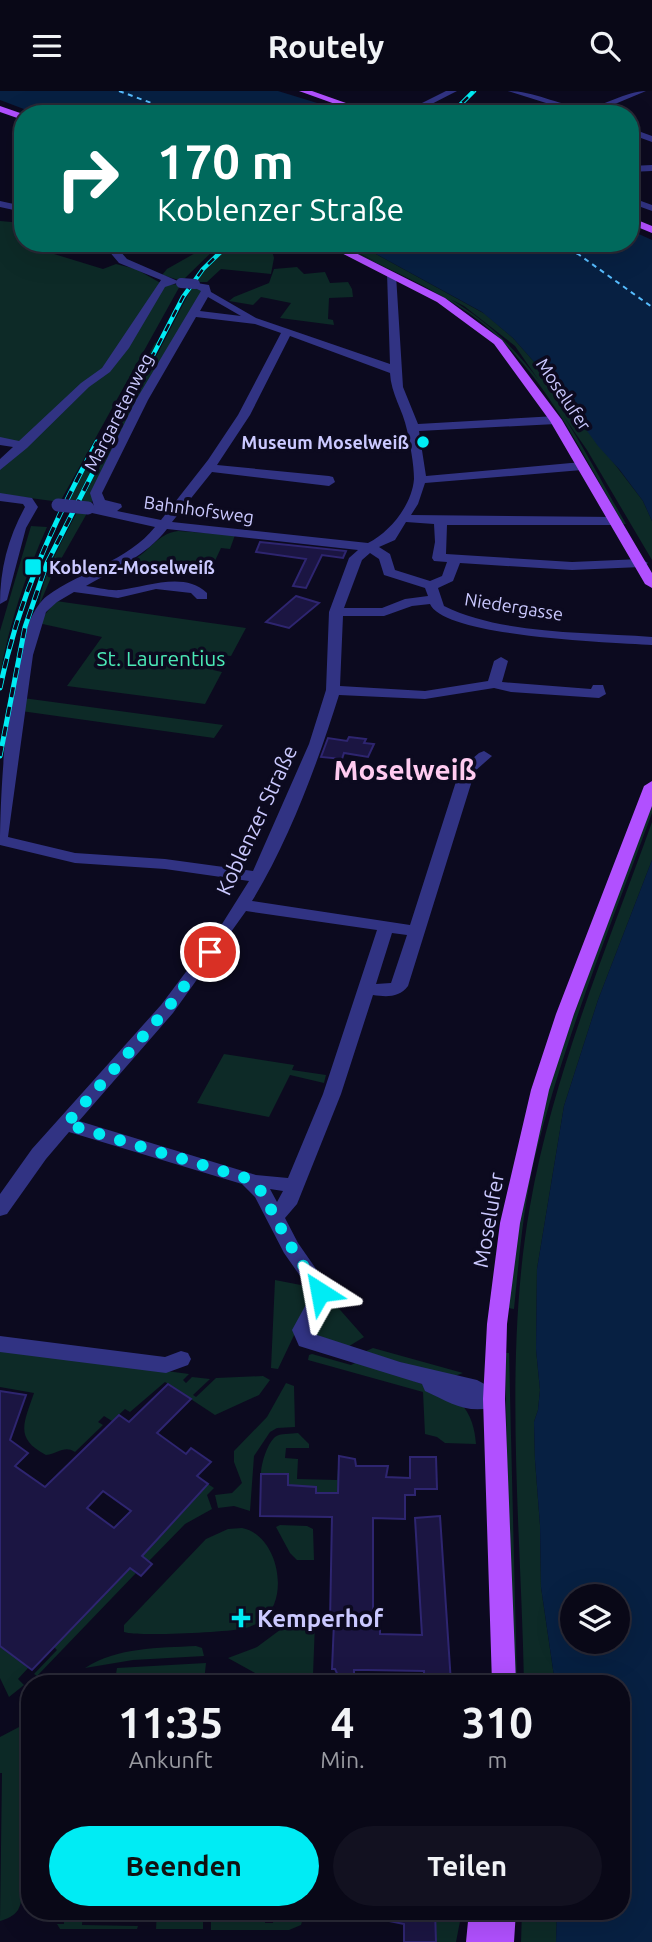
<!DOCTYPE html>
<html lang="de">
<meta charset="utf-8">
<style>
:root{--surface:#090817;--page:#121120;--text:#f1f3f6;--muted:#999aa1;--line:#292936;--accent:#00ecf4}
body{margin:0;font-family:Ubuntu,sans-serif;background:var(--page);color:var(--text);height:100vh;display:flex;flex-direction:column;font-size:26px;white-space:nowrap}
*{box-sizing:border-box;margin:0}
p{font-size:23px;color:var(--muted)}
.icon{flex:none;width:38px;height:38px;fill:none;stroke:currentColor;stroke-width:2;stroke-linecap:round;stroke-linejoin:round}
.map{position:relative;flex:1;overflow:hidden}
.panel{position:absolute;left:21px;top:1584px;width:609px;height:245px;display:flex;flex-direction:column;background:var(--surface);border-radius:28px;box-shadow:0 7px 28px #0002,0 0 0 2px var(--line)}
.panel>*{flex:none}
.hud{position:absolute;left:14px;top:14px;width:625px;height:147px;border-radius:28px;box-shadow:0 7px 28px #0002,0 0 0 2px var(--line);background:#00695c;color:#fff;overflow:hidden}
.fabs{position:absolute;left:560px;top:1493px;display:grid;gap:14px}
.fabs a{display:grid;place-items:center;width:70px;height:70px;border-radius:50%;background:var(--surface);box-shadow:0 7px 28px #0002,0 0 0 2px var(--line);font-size:35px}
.pin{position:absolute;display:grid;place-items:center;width:60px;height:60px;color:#fff;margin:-30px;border:4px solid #fff;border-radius:50%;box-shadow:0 2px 7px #0007}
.me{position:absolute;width:77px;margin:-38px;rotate:326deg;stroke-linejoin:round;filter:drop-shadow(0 0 5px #0008)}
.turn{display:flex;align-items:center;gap:24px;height:147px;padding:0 28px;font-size:32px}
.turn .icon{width:91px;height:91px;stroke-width:2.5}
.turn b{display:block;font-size:49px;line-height:60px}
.eta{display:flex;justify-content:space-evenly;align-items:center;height:119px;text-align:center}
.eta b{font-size:42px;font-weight:600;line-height:49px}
.primary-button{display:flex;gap:14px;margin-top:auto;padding:14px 28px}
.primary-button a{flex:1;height:80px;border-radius:42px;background:var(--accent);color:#111;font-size:28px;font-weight:600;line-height:80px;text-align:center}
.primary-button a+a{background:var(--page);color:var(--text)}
header{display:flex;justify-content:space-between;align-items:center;height:91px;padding:0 28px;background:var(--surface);font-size:32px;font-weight:600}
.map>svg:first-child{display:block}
.green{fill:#0d2a27}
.water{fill:#072042;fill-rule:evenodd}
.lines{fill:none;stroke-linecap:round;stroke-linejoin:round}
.ferry{stroke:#57bdff;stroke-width:2;stroke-dasharray:5 4.5;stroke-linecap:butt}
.building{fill:#1b1542;stroke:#2e2570;stroke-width:2;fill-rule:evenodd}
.minor{fill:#313383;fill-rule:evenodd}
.major{fill:#b150ff;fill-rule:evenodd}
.rail-far1-casing{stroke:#00ecf4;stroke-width:4.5}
.rail-casing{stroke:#00ecf4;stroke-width:5}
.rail-far1{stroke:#0c0a1f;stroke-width:2.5;stroke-dasharray:8;stroke-linecap:butt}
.rail{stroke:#0c0a1f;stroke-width:3.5;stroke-dasharray:10;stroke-linecap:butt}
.minor-bridge-far1{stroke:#313383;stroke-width:10}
.minor-bridge{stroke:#313383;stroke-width:13}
.route{stroke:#00ecf4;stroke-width:12;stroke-dasharray:0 21.6}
.poi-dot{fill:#00ecf4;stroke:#0c0a1f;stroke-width:2.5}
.labels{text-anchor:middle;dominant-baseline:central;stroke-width:7;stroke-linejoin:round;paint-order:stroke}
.far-street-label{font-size:18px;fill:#cbc9ff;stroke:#0c0a1f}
.far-poi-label{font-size:18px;font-weight:bold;fill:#cbc9ff;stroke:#0c0a1f;text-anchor:end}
.park-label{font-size:21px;fill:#4be9b6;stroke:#0c0a1f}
.street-label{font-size:21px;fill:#cbc9ff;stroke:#0c0a1f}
.near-poi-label{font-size:24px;font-weight:bold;fill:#cbc9ff;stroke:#0c0a1f;text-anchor:start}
.district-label{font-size:28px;font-weight:bold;fill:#ffcbf0;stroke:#0c0a1f}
</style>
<header><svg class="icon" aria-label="menu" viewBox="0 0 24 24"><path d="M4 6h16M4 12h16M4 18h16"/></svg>Routely<svg class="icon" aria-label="search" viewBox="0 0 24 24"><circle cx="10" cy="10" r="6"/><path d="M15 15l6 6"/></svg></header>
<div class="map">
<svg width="652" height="1851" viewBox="0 0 652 1851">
<rect width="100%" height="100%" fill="#0c0a1f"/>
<!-- green -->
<path class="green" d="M0,130L23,132V152H61L54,163L103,178L116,173L136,178L164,194L181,193L60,411L0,403V378L28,352L0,348Z
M213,152H221L182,190L162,184L167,178Z
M233,152H270L274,167L271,183L221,178L207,191H194L213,168Z
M336,152C381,174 432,193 473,223C543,273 584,360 626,433H623C583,365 545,283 482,232C439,198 384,177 336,152Z
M339,152H356L485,223L513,247L551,290L643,410L652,430V469L587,359L515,255L464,215Z
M297,176L304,183L325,181L330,192L348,191L352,198L353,206L329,207L328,228L333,229L334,234L280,227L291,212L261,206L253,214L229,210L234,206L269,192L274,178Z
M193,194L203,197L90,414L80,413Z
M157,251L75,412H67L155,252Z
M78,419L87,421L86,424L52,484L39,515C43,481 63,449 78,419Z
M31,435L47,436C26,483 9,533 0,584V540Z
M178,440L235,444L230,458L221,457L213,474L204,479L131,470C150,461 156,443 178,440Z
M56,510L246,537L231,565L222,564L213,579L222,581L205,613L67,595L102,546L38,532Z
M23,607L223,634L214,647L21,620Z
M652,710V722C610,837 563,951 534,1070C523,1119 519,1168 514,1218L508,1217L518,1126L544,1006Z
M652,731V769L598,909L564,1015L537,1178L536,1258L540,1299L538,1319L534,1331L535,1369L540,1434L541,1496L555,1592H524C521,1438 503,1267 530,1115C553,983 607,857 652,731Z
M224,963L294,974L292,979L326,984L324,992L290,984L269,1026L197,1012Z
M275,1189L311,1196L315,1200L278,1278L271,1277Z
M334,1212L364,1246L346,1257L328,1252L316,1243L319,1221Z
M373,1257L463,1282L452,1286L364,1261Z
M0,1258L189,1283L183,1289L186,1292L192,1286L210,1288L193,1304L196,1306L216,1287L263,1285L270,1289L259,1304L215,1324L165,1291L130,1321L125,1318L112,1330L104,1325L98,1331L103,1334L75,1361C64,1354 58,1363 46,1364C14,1347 24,1332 34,1302L0,1296Z
M505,1262H509L517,1592H511Z
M312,1263L351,1274L357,1271C376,1276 448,1300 460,1312C471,1322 475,1339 476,1353L445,1352L437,1346L425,1343L423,1301L308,1269L309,1264Z
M286,1292L294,1295L295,1336L277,1337L270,1341L254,1365L250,1420L234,1415L218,1417L215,1404L232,1402L242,1392L234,1371V1360L267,1326Z
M298,1342L309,1353V1357H286L285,1367L298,1368L297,1388L337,1389L339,1365L338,1402H316V1396L288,1394V1383H261C261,1373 267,1353 275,1346C280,1342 291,1343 298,1342Z
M208,1393L214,1397L207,1404L212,1418L185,1433L149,1470L141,1465Z
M280,1434L307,1435L313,1438L314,1469H297L290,1462L276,1436Z
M242,1437C278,1444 291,1508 262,1529C256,1534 249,1536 242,1538C224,1541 139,1546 124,1541V1534L206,1448L228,1438Z
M130,1477L136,1482L37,1585L34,1583L57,1559L54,1556Z
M315,1532L313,1584L257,1583L228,1567L257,1556L288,1533Z
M0,1555L29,1576L18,1588L24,1594L9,1606L0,1587Z
M196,1555L202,1557L204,1565L133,1569L85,1577C118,1556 158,1557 196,1555Z
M206,1572L204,1591H148L147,1584H125L124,1591L79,1592L84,1585L91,1584V1590L115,1589L117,1577Z
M21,1635V1639L30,1643C30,1671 30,1802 18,1819C14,1825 7,1828 0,1830L2,1682H0V1646Z
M59,1820H83L82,1834L138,1835L137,1838H60L57,1833H64V1828H58Z
M157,1820H203V1838H156Z
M253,1820H265V1832H273L274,1820H305L301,1834L289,1839H211V1826L252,1827Z
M435,1820H462L456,1851H436Z
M522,1820H557L556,1851H521Z"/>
<!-- water -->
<path class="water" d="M0,0H278L353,23H37L0,9Z
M630,139L652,149V430L643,410L619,378L598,355L551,290L513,247L482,221L356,152H630Z
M652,769V1851H556L557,1820H621V1592H555L541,1496L540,1434L535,1369L534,1331L538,1319L540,1299L536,1258L537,1178L564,1015L598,909ZM618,1505V1550H572V1505Z"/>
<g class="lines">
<!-- ferry -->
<path class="ferry" d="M119,0L181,23
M540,152L578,163L652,216"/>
</g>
<!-- building -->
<path class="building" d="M260,451L346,460L343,467L322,464L306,497L293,495L306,468L256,461Z
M296,505L319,512L289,537L266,531Z
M349,646L366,648L364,652L374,653L368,666L344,662L342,668L321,666L328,647L347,650Z
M168,1293L191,1308L157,1342L186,1363L191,1357L211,1371L197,1385L208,1393L142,1465L152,1473L141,1485L130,1477L32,1579L0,1555V1300L26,1304L10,1349L28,1362L15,1375L45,1396L119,1324L129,1331ZM103,1400L131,1420L114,1437L87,1417Z
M339,1365L355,1368L356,1375H388L386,1386L410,1387V1366H436L437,1398H415V1404H405V1428L373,1427V1528H380V1543L422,1544L415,1427L440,1425L451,1592H424V1580L367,1579H354V1585L349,1591H341L335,1578H332L334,1531H330L332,1426L260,1425L261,1383H288V1394L316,1396V1402H338Z
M364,1820H435L436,1851H404V1833L364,1825Z"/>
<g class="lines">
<!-- minor -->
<path class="minor" d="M446,0H457L412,23H400Z
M508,0C534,0 557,14 583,16C601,18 625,0 646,0L591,23H581Z
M630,37L652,45V51L630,43Z
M652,74V80L630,81V75Z
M630,106L652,114V120L630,112Z
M0,110L23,115V121L0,116Z
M102,152H113L127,168L180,191L165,196L129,257L110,281L89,296L27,357L0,379V368L13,356L0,354V346L19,350L81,292L102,277L161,189L119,172Z
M387,182L396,184L403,296L418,333L556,325L562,329L556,333L419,340L426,385L582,371L588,375L582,379L425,392L418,413L411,424L616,426L622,430L616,434H447L446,463L572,471L641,468L648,472L641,476L572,479L460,472L453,490L438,497L444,515C503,544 587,541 652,546V554C615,552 444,546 430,513L412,515L384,525H343L340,595L425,600L488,590L494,570L501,566L508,570L502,591L591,598L593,594H603L606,603L599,607L511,601L494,597L425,608L339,604C318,671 289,750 252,810L410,834L460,678L479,662L484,660L492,665L475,680L408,895C399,907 386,906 373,904L341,1003L297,1113L285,1127L298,1152L330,1198L329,1208L312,1239L314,1243L400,1271L477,1289L501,1302L505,1308L501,1314C469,1325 453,1313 425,1300L422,1293L299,1255L292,1239L309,1208L310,1199L284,1162L255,1106L242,1093L69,1041L46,1068L7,1123L0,1125V1103L32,1058L161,914L222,833L249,790L165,778L75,772L0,754C0,703 7,535 47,505C81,480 128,470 155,436L83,420L82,417L88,413L94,415L90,402L136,309L201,200L191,195V191L209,194L211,201L256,227L390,273ZM208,206L241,225L200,220ZM196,226L255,233L281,242L238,324L208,369L161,429L117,420L122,416L121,413L105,409L102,402L148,309ZM290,245L390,282C391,303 403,319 407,339C410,353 414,373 414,388C412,414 390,441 368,452L172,431L212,381L329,395L335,391L333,386L329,385L217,374L250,324ZM406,431L434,433L435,451L432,467L434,470L447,471L442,485L430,490L395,479L390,463L379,456L395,449ZM167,438L358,459L349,467L329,521L326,599L309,653L253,780L165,768L75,762L8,746L33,564L46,521L57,511L74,501L118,507L156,498L191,502L197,508H207V502C184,480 147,496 120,499C109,500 96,496 86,495C114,479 147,464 167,438ZM370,462L379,468L384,484L425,497L428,505L405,508L382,517H344L362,469ZM246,820L377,839L323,1003L288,1087L256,1084L79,1030L173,922ZM392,842L407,844L391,892L376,893ZM270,1098L283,1100L277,1111Z
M0,402L32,407L38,416L26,437L7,509L0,513C0,478 8,447 25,416L23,413L0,410Z
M0,1245L165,1266L181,1260L188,1262L191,1268L188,1274L166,1282L0,1261Z"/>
<!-- major -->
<path class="major" d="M299,0H312L377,23H363Z
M0,15L23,23V29L0,21Z
M630,126L652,135V142L630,133Z
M322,152H336L445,207L502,249L562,329L652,482V497L645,493L550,330L494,253L437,211Z
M652,690V715L574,923L549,999L520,1132L507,1233L505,1308L516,1592H492L483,1308L487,1233L500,1132L531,999L556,923L644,695Z
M469,1820H516L514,1851H466Z"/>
<!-- rail-far1 casing -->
<g class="rail-far1-casing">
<path id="rail-far1" d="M451,23L474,0
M136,297L183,206L203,178L230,152"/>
</g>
<!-- rail casing -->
<g class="rail-casing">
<path id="rail" d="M0,597C18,508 54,430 97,351
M0,665L25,536L47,472L137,295"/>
</g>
<!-- rail-far1 -->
<use href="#rail-far1" class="rail-far1"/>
<!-- rail -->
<use href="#rail" class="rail"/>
<!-- minor-bridge-far1 -->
<path class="minor-bridge-far1" d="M181,192L195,193"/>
<!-- minor-bridge -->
<path class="minor-bridge" d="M58,414L88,417"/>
</g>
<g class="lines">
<!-- route -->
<path class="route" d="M210,861L167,918L66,1033L249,1088L262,1101L287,1149L320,1201"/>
</g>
<!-- markers -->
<g class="poi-dot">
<circle cx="423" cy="351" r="7"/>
<rect x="24" y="467" width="18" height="18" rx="3.5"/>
<path d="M237.5 1516.5h7v7h7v7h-7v7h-7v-7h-7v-7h7z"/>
</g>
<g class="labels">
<!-- far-street labels -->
<g class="far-street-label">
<text transform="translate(564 303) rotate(56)">Moselufer</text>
<text transform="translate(118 321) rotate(-63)">Margaretenweg</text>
<text transform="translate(199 418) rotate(8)">Bahnhofsweg</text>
<text transform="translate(514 515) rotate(9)">Niedergasse</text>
</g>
<!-- far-poi labels -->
<g class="far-poi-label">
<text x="409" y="351">Museum Moselweiß</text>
<text x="49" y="476" text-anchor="start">Koblenz-Moselweiß</text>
</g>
<!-- park labels -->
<g class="park-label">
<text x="161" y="567">St. Laurentius</text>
</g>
<!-- street labels -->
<g class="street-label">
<text transform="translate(256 729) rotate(-65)">Koblenzer Straße</text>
<text transform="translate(488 1129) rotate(-80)">Moselufer</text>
</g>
<!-- near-poi labels -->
<g class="near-poi-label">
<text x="257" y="1527">Kemperhof</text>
</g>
<!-- district labels -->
<g class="district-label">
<text x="405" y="678">Moselweiß</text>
</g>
</g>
</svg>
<div class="fabs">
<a><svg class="icon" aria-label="layers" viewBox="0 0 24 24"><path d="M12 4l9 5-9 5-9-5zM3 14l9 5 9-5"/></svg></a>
</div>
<div class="pin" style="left:210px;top:861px;background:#d93025"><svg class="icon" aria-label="arrive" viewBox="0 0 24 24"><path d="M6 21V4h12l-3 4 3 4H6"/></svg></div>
<svg class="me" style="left:320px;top:1201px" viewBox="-20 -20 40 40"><path d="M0-17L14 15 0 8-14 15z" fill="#00ecf4" stroke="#fff" stroke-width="4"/></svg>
<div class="hud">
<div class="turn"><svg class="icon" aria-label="right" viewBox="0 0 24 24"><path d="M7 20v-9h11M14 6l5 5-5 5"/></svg><div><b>170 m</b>Koblenzer Straße</div></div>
</div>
<section class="panel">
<div class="eta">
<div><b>11:35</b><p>Ankunft</p></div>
<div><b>4</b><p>Min.</p></div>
<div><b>310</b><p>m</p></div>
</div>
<div class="primary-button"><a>Beenden</a><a>Teilen</a></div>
</section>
</div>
